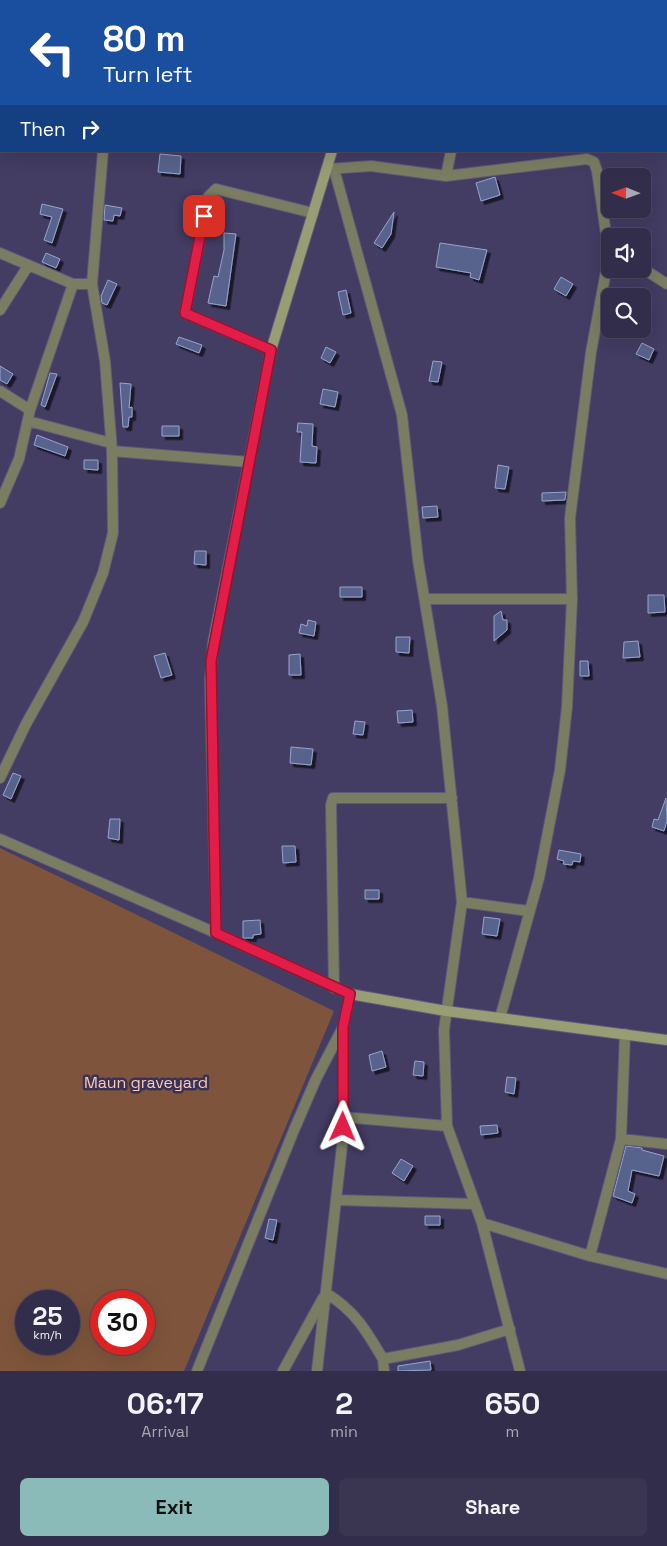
<!DOCTYPE html>
<style>
:root{--surface:#322d4a;--page:#3a3551;--text:#f1f3f6;--muted:#a8a8b5;--line:#4d4962;--accent:#8bbbb9}
body{margin:0;font-family:"Space Grotesk",sans-serif;background:var(--page);color:var(--text);height:100vh;display:flex;flex-direction:column;font-size:19px;white-space:nowrap}
*{box-sizing:border-box;margin:0}
p{font-size:16px;color:var(--muted)}
.icon{flex:none;width:28px;height:28px;fill:none;stroke:currentColor;stroke-width:2;stroke-linecap:round;stroke-linejoin:round}
.map{position:relative;height:1371px;overflow:hidden}
.sheet{display:flex;flex-direction:column;background:var(--surface);flex:1}
.sheet>*{flex:none}
.guide{position:absolute;left:0px;top:0px;width:668px;height:152px;box-shadow:0 5px 20px #0002,0 0 0 1px var(--line);background:#1a4fa0;color:#fff;overflow:hidden}
.needle{width:32px;rotate:271deg}
.buttons{position:absolute;left:601px;top:168px;display:grid;gap:10px}
.buttons a{display:grid;place-items:center;width:50px;height:50px;border-radius:8px;background:var(--surface);box-shadow:0 5px 20px #0002,0 0 0 1px var(--line);font-size:25px}
.speed{position:absolute;left:15px;top:1290px;display:flex;gap:10px;font-size:25px;font-weight:700;text-align:center}
.speed>*{display:grid;place-content:center;width:65px;height:65px;border-radius:50%;background:var(--surface);box-shadow:0 5px 20px #0002,0 0 0 1px var(--line);line-height:1}
.speed small{font-size:12px;font-weight:400}
.speed .limit{border:8px solid #d22;background:#fff;color:#111}
.pin{position:absolute;display:grid;place-items:center;width:42px;height:42px;color:#fff;margin:-21px;border-radius:10px;box-shadow:0 2px 8px #0006}
.me{position:absolute;width:55px;margin:-28px;rotate:1deg;stroke-linejoin:round;filter:drop-shadow(0 0 4px #0008)}
.turn{display:flex;align-items:center;gap:18px;height:105px;padding:0 20px;font-size:22px}
.turn .icon{width:65px;height:65px;stroke-width:2.5}
.turn b{display:block;font-size:35px;line-height:42px}
.then{display:flex;align-items:center;height:48px;padding:0 20px;background:#0003;gap:10px;font-size:19px}
.eta{display:flex;justify-content:space-evenly;align-items:center;height:85px;text-align:center}
.eta b{font-size:30px;font-weight:600;line-height:35px}
.action{display:flex;gap:10px;margin-top:auto;padding:10px 20px}
.action a{flex:1;height:58px;border-radius:8px;background:var(--accent);color:#111;font-size:20px;font-weight:600;line-height:58px;text-align:center}
.action a+a{background:var(--page);color:var(--text)}
.map>svg:first-child{display:block}
.green{fill:#7e553c;fill-rule:evenodd}
.building{fill:#59648d;stroke:#96a3cf;filter:url(#shadow)}
.lines{fill:none;stroke-linecap:round;stroke-linejoin:round}
.street-casing{stroke:#5e587b;stroke-width:12}
.secondary-casing{stroke:#5e587b;stroke-width:12}
.street{stroke:#7b7d63;stroke-width:10}
.secondary{stroke:#999d74;stroke-width:10}
.route-casing{stroke:#92132f;stroke-width:12}
.route{stroke:#e11d48;stroke-width:9}
.labels{text-anchor:middle;dominant-baseline:central;stroke-width:5;stroke-linejoin:round;paint-order:stroke}
.park-label{font-size:16px;fill:#fdcbae;stroke:#393158}
</style>
<div class="map">
<svg width="667" height="1371" viewBox="0 0 667 1371">
<defs>
<filter id="shadow"><feDropShadow dx="3.5" dy="3.5" stdDeviation="0" flood-color="#0009"/></filter>
</defs>
<rect width="100%" height="100%" fill="#433c63"/>
<!-- green -->
<path class="green" d="M0,848L334,1011L184,1371H0ZM26,1301H69V1344H26ZM101,1301H144V1344H101Z"/>
<!-- building -->
<path class="building" d="M160,154L181,156L180,174L158,172Z
M495,177L500,195L481,201L476,183Z
M42,204L63,209L52,243L44,240L52,217L40,214Z
M105,205L122,208L120,216L114,215L113,221L104,220Z
M394,212L391,234L382,248L374,243Z
M224,233L236,234L226,306L208,303L214,276L218,277L224,250Z
M440,243L487,250L479,280L470,277L471,273L436,267Z
M46,253L60,259L56,268L42,262Z
M561,277L573,284L566,296L554,289Z
M108,280L117,284L107,305L102,303L101,296Z
M346,290L351,313L343,315L338,292Z
M179,337L202,345L199,353L176,344Z
M642,343L654,349L649,360L636,354Z
M326,347L336,352L330,363L321,358Z
M433,361L442,362L438,382L429,381Z
M0,366L13,374L7,384L0,380Z
M50,373L57,374L45,407L41,405Z
M120,383L131,384L129,408L132,407V417H129L128,427H123Z
M323,389L338,392L335,407L320,404Z
M298,423L313,424L312,446L317,447L316,463L300,462L302,432H297Z
M162,426H179V436H162Z
M37,435L68,447L65,456L34,445Z
M84,460H98V470L84,469Z
M498,465L509,467L505,489L495,488Z
M566,492L565,500L542,501V493Z
M437,506L438,517L423,518L422,507Z
M195,551H206V565L194,564Z
M340,587H362V597H340Z
M648,595H664L665,612L648,613Z
M501,611L503,620H507V630L494,641V616Z
M308,620L316,622L314,636L299,633L301,624L307,626Z
M396,637H410L409,653L396,652Z
M638,641L640,657L623,658L624,642Z
M165,653L172,675L161,678L154,656Z
M300,654L301,675H289V655Z
M580,661H588L589,676H580Z
M412,710L413,722L398,723L397,711Z
M355,721L365,722L363,735L353,734Z
M291,747L313,749L311,765L290,763Z
M13,773L21,776L11,799L3,795Z
M666,798L667,821L664,831L652,827L654,819L658,820Z
M110,819H120L119,840L108,838Z
M282,846H295L296,862L283,863Z
M559,850L581,854L580,862L573,861L572,865L563,864L564,861L557,859Z
M365,890H379V899H365Z
M484,917L500,919L497,936L482,934Z
M260,920L261,934L253,935V938H243V921Z
M382,1051L386,1067L372,1071L369,1055Z
M415,1061L424,1062L423,1076L413,1075Z
M507,1077L516,1078L514,1094L505,1092Z
M497,1125L498,1133L481,1135L480,1126Z
M626,1146L642,1148V1150L664,1156L659,1176L632,1170L628,1191L635,1194L632,1203L613,1196Z
M401,1159L413,1166L404,1181L392,1173Z
M425,1216H440V1225H425Z
M269,1219L277,1220L273,1240L265,1238Z
M430,1361L431,1370L398,1371V1366Z"/>
<g class="lines">
<!-- street casing -->
<g class="street-casing">
<path id="street" d="M466,0V1
M663,0L664,1
M108,1V0
M666,42L667,41
M0,44H1
M666,114H667
M328,169L371,166L446,176L587,159L594,162L597,171L609,255L591,352L570,518L572,599L567,707L560,770L539,878L500,1018
M334,169L402,415L418,560L442,706L462,902L444,1030L447,1126L482,1223L520,1371
M446,176L451,151
M0,253L73,284H92
M642,268L667,284
M0,310L28,266
M271,350L185,313L208,197L216,189L313,213
M0,391L30,410
M28,421L111,443
M112,451L249,462
M0,503L19,459L30,410L73,284
M426,599H572
M0,778L26,724L83,622L103,573L113,533L112,451L105,361L92,284L103,151
M0,839L216,933
M462,902L529,911
M334,988L331,805L333,798H452
M343,1117L447,1126
M621,1139L667,1144
M336,1200L475,1204
M482,1223L590,1256L667,1274
M590,1256L621,1139L625,1034
M326,1293C355,1311 366,1330 383,1359L458,1345L510,1329
M383,1359L384,1371
M197,1371L294,1130L316,1079L343,1027L350,994
M283,1371L323,1298
M317,1371L343,1137V1029"/>
</g>
<!-- secondary casing -->
<g class="secondary-casing">
<path id="secondary" d="M335,0V1
M332,151L271,350L213,643L210,679L216,933L350,994L446,1011L667,1040"/>
</g>
<!-- street -->
<use href="#street" class="street"/>
<!-- secondary -->
<use href="#secondary" class="secondary"/>
</g>
<g class="lines">
<!-- route casing -->
<g class="route-casing">
<path id="route" d="M204,216L185,313L271,350L211,661L216,933L350,994L343,1027V1127"/>
</g>
<!-- route -->
<use href="#route" class="route"/>
</g>
<g class="labels">
<!-- park labels -->
<g class="park-label">
<text x="146" y="1082">Maun graveyard</text>
</g>
</g>
</svg>
<div class="buttons">
<a><svg class="needle" viewBox="-14 -14 28 28"><path d="M0-13l5 13h-10z" fill="#e53935"/><path d="M0 13l5-13h-10z" fill="#a8a8b5"/></svg></a>
<a><svg class="icon" aria-label="sound" viewBox="0 0 24 24"><path d="M4 9h4l5-4v14l-5-4H4zM17 9q2 3 0 6"/></svg></a>
<a><svg class="icon" aria-label="search" viewBox="0 0 24 24"><circle cx="10" cy="10" r="6"/><path d="M15 15l6 6"/></svg></a>
</div>
<div class="speed"><div>25<small>km/h</small></div><div class="limit">30</div></div>
<div class="pin" style="left:204px;top:216px;background:#d93025"><svg class="icon" aria-label="arrive" viewBox="0 0 24 24"><path d="M6 21V4h12l-3 4 3 4H6"/></svg></div>
<svg class="me" style="left:343px;top:1127px" viewBox="-20 -20 40 40"><path d="M0-17L14 15 0 8-14 15z" fill="#e11d48" stroke="#fff" stroke-width="4"/></svg>
<div class="guide">
<div class="turn"><svg class="icon" aria-label="left" viewBox="0 0 24 24"><path d="M17 20v-9H6M10 6l-5 5 5 5"/></svg><div><b>80 m</b>Turn left</div></div>
<div class="then">Then<svg class="icon" aria-label="right" viewBox="0 0 24 24"><path d="M7 20v-9h11M14 6l5 5-5 5"/></svg></div>
</div>
</div>
<section class="sheet">
<div class="eta">
<div><b>06:17</b><p>Arrival</p></div>
<div><b>2</b><p>min</p></div>
<div><b>650</b><p>m</p></div>
</div>
<div class="action"><a>Exit</a><a>Share</a></div>
</section>
